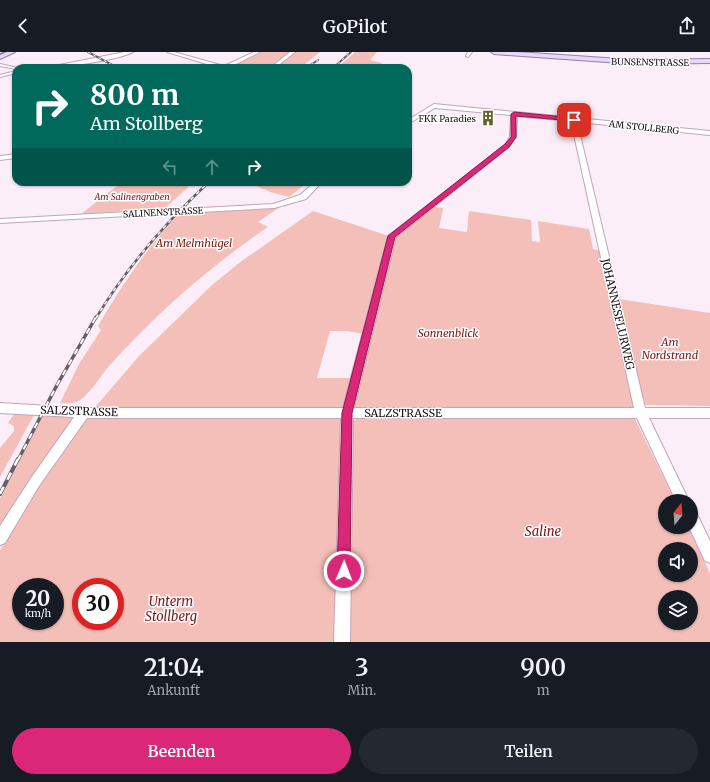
<!DOCTYPE html>
<html lang="de">
<meta charset="utf-8">
<style>
:root{--surface:#171b24;--page:#242831;--text:#f1f3f6;--muted:#9ea1a6;--accent:#db2777}
body{margin:0;font-family:Merriweather,serif;background:var(--page);color:var(--text);height:100vh;display:flex;flex-direction:column;font-size:15px;white-space:nowrap}
*{box-sizing:border-box;margin:0}
p{font-size:13px;color:var(--muted)}
.icon{flex:none;width:22px;height:22px;fill:none;stroke:currentColor;stroke-width:2;stroke-linecap:round;stroke-linejoin:round}
.map{position:relative;height:590px;overflow:hidden}
.drawer{display:flex;flex-direction:column;background:var(--surface);flex:1}
.drawer>*{flex:none}
.top-card{position:absolute;left:12px;top:12px;width:400px;height:122px;border-radius:12px;box-shadow:0 1px 3px #0004;background:#00695c;color:#fff;overflow:hidden}
.needle{width:26px;rotate:17deg}
.fabs{position:absolute;left:658px;top:442px;display:grid;gap:8px}
.fabs a{display:grid;place-items:center;width:40px;height:40px;border-radius:50%;background:var(--surface);box-shadow:0 1px 3px #0004;font-size:20px}
.speed{position:absolute;left:12px;top:526px;display:flex;gap:8px;font-size:20px;font-weight:700;text-align:center}
.speed>*{display:grid;place-content:center;width:52px;height:52px;border-radius:50%;background:var(--surface);box-shadow:0 1px 3px #0004;line-height:1}
.speed small{font-size:10px;font-weight:400}
.speed .limit{border:6px solid #d22;background:#fff;color:#111}
.pin{position:absolute;display:grid;place-items:center;width:34px;height:34px;color:#fff;margin:-17px;border-radius:8px;box-shadow:0 2px 6px #0006}
.me{position:absolute;width:44px;margin:-22px;rotate:1deg;stroke-linejoin:round;filter:drop-shadow(0 0 3px #0008)}
.turn{display:flex;align-items:center;gap:14px;height:84px;padding:0 12px;font-size:18px}
.turn .icon{width:52px;height:52px;stroke-width:2.5}
.turn b{display:block;font-size:28px;line-height:34px}
.lanes{display:flex;align-items:center;height:38px;padding:0 12px;background:#0003;justify-content:center;gap:20px;direction:ltr}
.lanes .off{opacity:.35}
.eta{display:flex;justify-content:space-evenly;align-items:center;height:68px;text-align:center}
.eta b{font-size:24px;font-weight:600;line-height:28px}
.button{display:flex;gap:8px;margin-top:auto;padding:8px 12px}
.button a{flex:1;height:46px;border-radius:24px;background:var(--accent);color:#fff;font-size:16px;font-weight:600;line-height:46px;text-align:center}
.button a+a{background:var(--page);color:var(--text)}
header{display:flex;justify-content:space-between;align-items:center;height:52px;padding:0 12px;background:var(--surface);font-size:18px;font-weight:600}
.map>svg:first-child{display:block}
.green{fill:#f4bfb8;fill-rule:evenodd}
.lines{fill:none;stroke-linecap:round;stroke-linejoin:round}
.minor-casing{stroke:#c2a4ba;stroke-width:2}
.major-casing{stroke:#967fa7;stroke-width:2}
.minor{fill:#fff;fill-rule:evenodd}
.major{fill:#e9d6f9;fill-rule:evenodd}
.tram{stroke:#685d66;stroke-width:1}
.rail-far3-casing{stroke:#685d66;stroke-width:2}
.rail-far2-casing{stroke:#685d66;stroke-width:2.5}
.rail-far1-casing{stroke:#685d66;stroke-width:3.5}
.rail-casing{stroke:#685d66;stroke-width:4}
.rail-far3{stroke:#fff;stroke-width:1;stroke-dasharray:3;stroke-linecap:butt}
.rail-far2{stroke:#fff;stroke-width:1.5;stroke-dasharray:4;stroke-linecap:butt}
.rail-far1{stroke:#fff;stroke-width:2;stroke-dasharray:6;stroke-linecap:butt}
.rail{stroke:#fff;stroke-width:2.5;stroke-dasharray:8;stroke-linecap:butt}
.route{fill:#db2777;stroke:#8e194d}
.labels{text-anchor:middle;dominant-baseline:central;stroke-width:3;stroke-linejoin:round;paint-order:stroke}
.far-street-label{font-size:9px;fill:#190f17;stroke:#fff}
.far-poi-label{font-size:9px;fill:#190f17;stroke:#fff;text-anchor:end}
.far-park-label{font-size:9px;font-style:italic;fill:#7c1814;stroke:#fff}
.park-label{font-size:11px;font-style:italic;fill:#7c1814;stroke:#fff}
.street-label{font-size:11px;fill:#190f17;stroke:#fff}
.near-park-label{font-size:13px;font-style:italic;fill:#7c1814;stroke:#fff}
</style>
<header><svg class="icon" aria-label="back" viewBox="0 0 24 24"><path d="M15 5l-7 7 7 7"/></svg>GoPilot<svg class="icon" aria-label="share" viewBox="0 0 24 24"><path d="M12 15V3M7 8l5-5 5 5M5 13v7h14v-7"/></svg></header>
<div class="map">
<svg width="710" height="590" viewBox="0 0 710 590">
<rect width="100%" height="100%" fill="#fbeef8"/>
<!-- green -->
<path class="green" d="M260,0H320L305,12L297,16H226Z
M355,0H377L370,8L382,11L379,16H352L353,15L350,13L346,16H337Z
M122,130H194L165,156L81,162Z
M248,130H308L289,145L270,140Z
M280,155L258,170L268,175C209,215 157,261 110,313C101,323 87,347 76,350C71,352 65,351 60,351L79,312L101,278L98,274C122,233 147,195 180,161Z
M435,155L443,156L439,176L467,180L469,159L531,168L532,189L540,190L538,169L589,177L593,197L601,199L635,353L632,357H357L352,351L394,187L399,181Z
M313,159L389,184L363,282L347,279H330L317,326H351L344,348L337,590H0V498L36,436L78,375L140,303L211,234L239,211ZM21,535H55V569H21ZM81,535H115V569H81Z
M619,247L710,261V354L646,353L640,338Z
M15,361L34,363L0,425V396L14,379V374L8,371Z
M43,364H70L74,367L0,474V446Z
M357,366L635,367L675,449H665V475H688L710,521V590H348L352,371ZM665,497H691V523H665ZM665,545H691V571H665Z"/>
<g class="lines">
<!-- minor casing -->
<g class="minor-casing">
<path id="minor" d="M125,0H133C118,8 62,16 44,16Z
M167,0H174L224,14L254,0H260L228,16H220Z
M290,0H295L275,16H270Z
M468,0H472L468,5L466,4Z
M0,12L18,16H16V17L0,14Z
M16,19V21L0,25V23Z
M434,52L710,79V83L577,70L645,356H710V366H649L689,449H676L637,366H353L350,590H334L341,366H87L39,434L5,491L0,493V474L31,426L74,365L0,361V351L84,356H343L388,184L505,93L510,85L511,63L435,56L408,72V68ZM517,64L571,69L634,356H354L396,185L509,95L516,85Z
M16,102V106L0,108V104Z
M315,130H322L306,147L274,156L0,171V167L273,152L300,143Z
M691,458L696,460L710,489V511L705,509L689,475H691Z"/>
</g>
<!-- major casing -->
<g class="major-casing">
<path id="major" d="M7,0H15L0,7V3Z
M491,0H517L635,8L710,7V11L635,12L494,2Z"/>
</g>
<!-- minor -->
<use href="#minor" class="minor"/>
<!-- major -->
<use href="#major" class="major"/>
<!-- tram -->
<path class="tram" d="M0,2L4,0"/>
<!-- rail-far3 casing -->
<g class="rail-far3-casing">
<path id="rail-far3" d="M88,0L118,16
M306,16L318,8
M333,16L351,0
M14,38H16"/>
</g>
<!-- rail-far2 casing -->
<g class="rail-far2-casing">
<path id="rail-far2" d="M96,266C127,215 165,171 209,130"/>
</g>
<!-- rail-far1 casing -->
<g class="rail-far1-casing">
<path id="rail-far1" d="M18,408L57,333L96,265"/>
</g>
<!-- rail casing -->
<g class="rail-casing">
<path id="rail" d="M0,442L18,407"/>
</g>
<!-- rail-far3 -->
<use href="#rail-far3" class="rail-far3"/>
<!-- rail-far2 -->
<use href="#rail-far2" class="rail-far2"/>
<!-- rail-far1 -->
<use href="#rail-far1" class="rail-far1"/>
<!-- rail -->
<use href="#rail" class="rail"/>
</g>
<!-- route -->
<path class="route" d="M514,60L574,66L576,68L574,69L516,64V85L509,95L395,185L352,361L350,519L348,523L344,525L339,523L337,519L342,361L388,184L505,92L511,85V62Z"/>
<!-- icons -->
<defs>
<g id="building-bare" transform="scale(1.2)"><path d="M-4-6H4V6H1V3H-1V6H-4ZM-2.5-4.3h1.7v1.8h-1.7ZM.8-4.3h1.7v1.8H.8ZM-2.5-1h1.7V.8h-1.7ZM.8-1h1.7V.8H.8Z" fill="#63622f" stroke="#fff" stroke-width="2.5" paint-order="stroke"/></g>
</defs>
<g fill-rule="evenodd">
<use href="#building-bare" x="488" y="66"/>
</g>
<g class="labels">
<!-- far-street labels -->
<g class="far-street-label">
<text transform="translate(650 10) rotate(1)">BUNSENSTRASSE</text>
<text transform="translate(644 75) rotate(6)">AM STOLLBERG</text>
<text transform="translate(163 160) rotate(-3)">SALINENSTRASSE</text>
</g>
<!-- far-poi labels -->
<g class="far-poi-label">
<text x="476" y="66">FKK Paradies</text>
</g>
<!-- far-park labels -->
<g class="far-park-label">
<text x="132" y="144">Am Salinengraben</text>
</g>
<!-- park labels -->
<g class="park-label">
<text x="194" y="191">Am Melmhügel</text>
<text x="448" y="281">Sonnenblick</text>
<text x="670" y="290">Am<tspan x="670" dy="13">Nordstrand</tspan></text>
</g>
<!-- street labels -->
<g class="street-label">
<text transform="translate(618 262) rotate(77)">JOHANNESFLURWEG</text>
<text transform="translate(79 359) rotate(2)">SALZSTRASSE</text>
<text x="403" y="361">SALZSTRASSE</text>
</g>
<!-- near-park labels -->
<g class="near-park-label">
<text x="543" y="479">Saline</text>
<text x="171" y="549">Unterm<tspan x="171" dy="15">Stollberg</tspan></text>
</g>
</g>
</svg>
<div class="fabs">
<a><svg class="needle" viewBox="-14 -14 28 28"><path d="M0-13l5 13h-10z" fill="#e53935"/><path d="M0 13l5-13h-10z" fill="#9ea1a6"/></svg></a>
<a><svg class="icon" aria-label="sound" viewBox="0 0 24 24"><path d="M4 9h4l5-4v14l-5-4H4zM17 9q2 3 0 6"/></svg></a>
<a><svg class="icon" aria-label="layers" viewBox="0 0 24 24"><path d="M12 4l9 5-9 5-9-5zM3 14l9 5 9-5"/></svg></a>
</div>
<div class="speed"><div>20<small>km/h</small></div><div class="limit">30</div></div>
<div class="pin" style="left:574px;top:68px;background:#d93025"><svg class="icon" aria-label="arrive" viewBox="0 0 24 24"><path d="M6 21V4h12l-3 4 3 4H6"/></svg></div>
<svg class="me" style="left:344px;top:519px" viewBox="-20 -20 40 40"><circle r="17" fill="#db2777" stroke="#fff" stroke-width="3"/><path d="M0-11L8 9 0 5-8 9z" fill="#fff"/></svg>
<div class="top-card">
<div class="turn"><svg class="icon" aria-label="right" viewBox="0 0 24 24"><path d="M7 20v-9h11M14 6l5 5-5 5"/></svg><div><b>800 m</b>Am Stollberg</div></div>
<div class="lanes"><svg class="icon off" aria-label="left" viewBox="0 0 24 24"><path d="M17 20v-9H6M10 6l-5 5 5 5"/></svg><svg class="icon off" aria-label="ahead" viewBox="0 0 24 24"><path d="M12 20V5M6 11l6-6 6 6"/></svg><svg class="icon" aria-label="right" viewBox="0 0 24 24"><path d="M7 20v-9h11M14 6l5 5-5 5"/></svg></div>
</div>
</div>
<section class="drawer">
<div class="eta">
<div><b>21:04</b><p>Ankunft</p></div>
<div><b>3</b><p>Min.</p></div>
<div><b>900</b><p>m</p></div>
</div>
<div class="button"><a>Beenden</a><a>Teilen</a></div>
</section>
